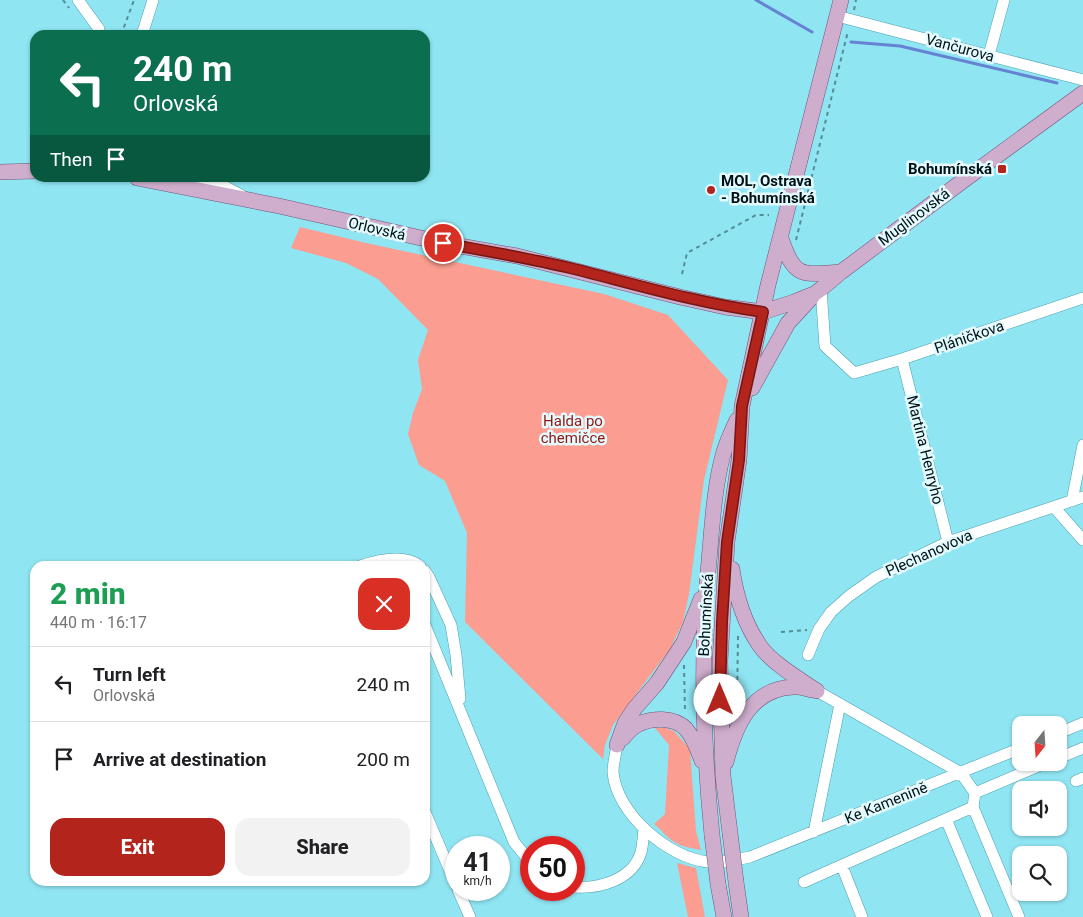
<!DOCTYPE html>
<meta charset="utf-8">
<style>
:root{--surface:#fff;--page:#f2f2f2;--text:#202124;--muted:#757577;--line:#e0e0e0;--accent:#b3241d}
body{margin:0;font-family:Roboto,sans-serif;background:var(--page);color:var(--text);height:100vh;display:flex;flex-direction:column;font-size:19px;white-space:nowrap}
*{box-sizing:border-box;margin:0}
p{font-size:16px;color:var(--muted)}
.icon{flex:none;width:28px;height:28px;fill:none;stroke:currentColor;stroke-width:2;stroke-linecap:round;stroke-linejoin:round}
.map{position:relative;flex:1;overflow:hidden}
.side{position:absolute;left:30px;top:561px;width:400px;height:325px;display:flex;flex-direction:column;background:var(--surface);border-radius:15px;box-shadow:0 1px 4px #0004}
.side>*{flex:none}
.hud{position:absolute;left:30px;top:30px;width:400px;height:152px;border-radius:15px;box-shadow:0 1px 4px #0004;background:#0b6e4f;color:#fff;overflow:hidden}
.needle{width:32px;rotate:197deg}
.tools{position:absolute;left:1012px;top:716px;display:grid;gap:10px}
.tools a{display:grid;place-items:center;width:55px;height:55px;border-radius:10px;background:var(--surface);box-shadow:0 1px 4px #0004;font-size:25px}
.speed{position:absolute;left:445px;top:836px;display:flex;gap:10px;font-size:25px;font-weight:700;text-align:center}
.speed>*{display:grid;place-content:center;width:65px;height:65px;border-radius:50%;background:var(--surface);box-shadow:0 1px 4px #0004;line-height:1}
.speed small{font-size:12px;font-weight:400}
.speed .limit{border:8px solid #d22;background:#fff;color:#111}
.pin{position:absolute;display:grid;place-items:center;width:42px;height:42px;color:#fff;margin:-21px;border:2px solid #fff;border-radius:50%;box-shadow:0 1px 5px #0007}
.me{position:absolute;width:55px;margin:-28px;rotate:0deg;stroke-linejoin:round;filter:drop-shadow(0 0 4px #0008)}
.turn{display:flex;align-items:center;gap:18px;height:105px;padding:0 20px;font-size:22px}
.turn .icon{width:65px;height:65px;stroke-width:2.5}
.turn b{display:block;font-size:35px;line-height:42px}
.then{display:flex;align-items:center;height:48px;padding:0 20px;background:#0003;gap:10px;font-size:19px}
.round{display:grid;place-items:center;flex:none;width:52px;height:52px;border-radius:15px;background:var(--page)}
.summary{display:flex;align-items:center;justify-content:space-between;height:85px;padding:0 20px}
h1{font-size:30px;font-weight:800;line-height:38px;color:#1e9e55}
.cta{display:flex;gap:10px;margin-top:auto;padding:10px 20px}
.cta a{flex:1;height:58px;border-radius:15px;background:var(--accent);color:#fff;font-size:20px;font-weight:800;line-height:58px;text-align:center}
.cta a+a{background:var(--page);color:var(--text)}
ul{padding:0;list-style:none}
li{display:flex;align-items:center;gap:15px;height:75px;padding:0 20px;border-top:1px solid var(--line)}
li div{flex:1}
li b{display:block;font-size:19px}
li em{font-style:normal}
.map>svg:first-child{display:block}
.green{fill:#fb9d90}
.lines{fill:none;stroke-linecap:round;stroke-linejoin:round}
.stream{stroke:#6682d3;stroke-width:3}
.minor-casing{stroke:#4aa0ad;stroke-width:12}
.major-casing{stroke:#725477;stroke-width:16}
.path{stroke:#548d96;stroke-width:2;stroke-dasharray:4 4;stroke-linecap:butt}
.minor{stroke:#fff;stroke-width:11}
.major{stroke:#cfaecd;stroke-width:15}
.major-bridge-casing{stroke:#725477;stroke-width:16;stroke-linecap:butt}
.major-bridge{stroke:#cfaecd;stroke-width:15}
.route-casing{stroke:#741713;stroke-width:12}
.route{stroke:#b3241d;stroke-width:9}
.poi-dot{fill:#b3241d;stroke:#e3fbff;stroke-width:2}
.labels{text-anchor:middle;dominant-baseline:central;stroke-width:5;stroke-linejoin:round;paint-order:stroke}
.street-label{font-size:15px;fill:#001115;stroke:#e3fbff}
.poi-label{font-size:15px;font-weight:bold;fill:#001115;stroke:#e3fbff;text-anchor:end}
.park-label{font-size:15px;fill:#921813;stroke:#e3fbff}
</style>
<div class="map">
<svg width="1083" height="917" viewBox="0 0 1083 917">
<rect width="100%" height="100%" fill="#90e5f3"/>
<!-- green -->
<path class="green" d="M300,227L366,243L604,294L668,315L728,380L704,480L689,594L683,622L670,649L613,725L605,745L603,759L465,622L467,533L445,481L419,465L408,434L413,413L422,389L418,360L428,330L378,279L346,263L291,248Z
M655,728H666L674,731L690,749L696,831L701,850C691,848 681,847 673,841C666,837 661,829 654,824L665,814L669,745Z
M677,863L696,868L705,917H688Z"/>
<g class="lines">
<!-- stream -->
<path class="stream" d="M756,0L812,32
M851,42L900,46L1057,83"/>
<!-- minor casing -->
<g class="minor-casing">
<path id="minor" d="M78,0L99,29
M837,16L1083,80
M142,35L153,0
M989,55L1004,0
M193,178L226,187L241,195
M821,289L825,346L854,373L902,359L1083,298
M902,359L948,542
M1072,501L1083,445
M1054,507L1083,540
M360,566C378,560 404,554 420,566
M425,571L429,577L451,625L456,655L460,699
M425,625L514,842L531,863
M808,655L819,629L831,612L849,596L876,577L948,542L1083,497
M1059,733L1083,723
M617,745C616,753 613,763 613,772C616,813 668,858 708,862C722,863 736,860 750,857L1021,748
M1059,758L1083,748
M1076,781L1083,778
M975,793L1048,762
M973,807L1019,917
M425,812L456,885
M946,819L987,917
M814,832L840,704
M842,866L862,917
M804,882L973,807L975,793L961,773L817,691
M574,887C599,889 633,880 641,852C643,845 643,836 644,829
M458,890L470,917"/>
</g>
<!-- major casing -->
<g class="major-casing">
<path id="major" d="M0,172L35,171
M137,178L279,206L443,243L517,256L680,297L725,307L763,312L794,302L814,294L821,289L841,272L960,183L1083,93
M781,238C794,278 801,275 841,272
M752,388L788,323L812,297
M732,569C736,596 744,623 760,646C772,663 799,679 817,691
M623,738C627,733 632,728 637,725C651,717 675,717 686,729C694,738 698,750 702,761
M617,745L625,723L635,708L657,683L684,642L701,599
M726,762C735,727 750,689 793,687C799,686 807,689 812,690
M730,833L723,776L720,661L727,542L739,460L742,406L768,285L841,0
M712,835C703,744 700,653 709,561C712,528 714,488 723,455C726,443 732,431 737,420
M736,882L741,917
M718,884L724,917"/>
</g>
<!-- path -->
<path class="path" d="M63,0L69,8
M854,10L856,0
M121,35L134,0
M796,240L848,31
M682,274L687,253L756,215H769
M781,632L807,630
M684,665L685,713
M737,704L738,636"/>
<!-- minor -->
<use href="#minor" class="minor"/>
<!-- major -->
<use href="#major" class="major"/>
<!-- major-bridge casing -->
<g class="major-bridge-casing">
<path id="major-bridge" d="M730,833L736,882
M712,835L718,884"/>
</g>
<!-- major-bridge -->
<use href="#major-bridge" class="major-bridge"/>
</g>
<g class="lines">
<!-- route casing -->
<g class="route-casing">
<path id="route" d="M443,243C486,251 528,258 570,268C634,284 697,303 763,312L742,406L739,460L727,542L722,622L720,700"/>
</g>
<!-- route -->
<use href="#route" class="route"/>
</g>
<!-- markers -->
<g class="poi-dot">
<rect x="997" y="164" width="10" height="10" rx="2.5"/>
<circle cx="711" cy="190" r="5"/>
</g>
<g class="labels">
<!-- street labels -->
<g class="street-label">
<text transform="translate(960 48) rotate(15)">Vančurova</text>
<text transform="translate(914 217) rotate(-37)">Muglinovská</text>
<text transform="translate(377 229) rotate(13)">Orlovská</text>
<text transform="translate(969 337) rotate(-19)">Pláničkova</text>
<text transform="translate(925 450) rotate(76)">Martina Henryho</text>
<text transform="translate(929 553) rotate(-24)">Plechanovova</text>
<text transform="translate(706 615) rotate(-87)">Bohumínská</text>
<text transform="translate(886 803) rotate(-22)">Ke Kamenině</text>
</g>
<!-- poi labels -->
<g class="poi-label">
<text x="992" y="169">Bohumínská</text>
<text x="721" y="181" text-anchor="start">MOL, Ostrava<tspan x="721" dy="17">- Bohumínská</tspan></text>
</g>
<!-- park labels -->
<g class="park-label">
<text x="573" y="421">Halda po<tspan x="573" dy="17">chemičce</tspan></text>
</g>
</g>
</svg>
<div class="tools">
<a><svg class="needle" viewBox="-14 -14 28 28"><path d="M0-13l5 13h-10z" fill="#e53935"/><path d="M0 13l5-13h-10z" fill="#757577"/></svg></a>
<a><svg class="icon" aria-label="sound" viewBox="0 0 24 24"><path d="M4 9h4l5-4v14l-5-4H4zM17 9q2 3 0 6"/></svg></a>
<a><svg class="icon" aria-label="search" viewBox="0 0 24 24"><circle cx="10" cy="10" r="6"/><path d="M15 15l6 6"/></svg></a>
</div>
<div class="speed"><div>41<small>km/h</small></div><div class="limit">50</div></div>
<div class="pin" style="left:443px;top:243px;background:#d93025"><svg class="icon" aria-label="arrive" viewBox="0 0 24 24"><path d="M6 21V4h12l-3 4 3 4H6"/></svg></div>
<svg class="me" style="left:720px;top:700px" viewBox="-20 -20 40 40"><circle r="19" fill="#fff"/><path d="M0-13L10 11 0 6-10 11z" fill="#b3241d"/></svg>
<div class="hud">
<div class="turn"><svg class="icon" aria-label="left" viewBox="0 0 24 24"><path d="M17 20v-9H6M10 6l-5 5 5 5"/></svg><div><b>240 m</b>Orlovská</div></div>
<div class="then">Then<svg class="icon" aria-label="arrive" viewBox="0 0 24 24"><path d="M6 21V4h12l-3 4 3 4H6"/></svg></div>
</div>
<section class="side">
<div class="summary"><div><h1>2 min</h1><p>440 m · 16:17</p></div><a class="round" style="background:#d93025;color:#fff"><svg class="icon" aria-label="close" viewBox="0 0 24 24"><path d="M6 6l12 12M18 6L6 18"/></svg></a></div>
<ul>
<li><svg class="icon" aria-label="left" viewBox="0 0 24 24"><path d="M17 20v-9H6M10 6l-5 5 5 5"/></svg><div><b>Turn left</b><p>Orlovská</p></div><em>240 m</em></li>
<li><svg class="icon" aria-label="arrive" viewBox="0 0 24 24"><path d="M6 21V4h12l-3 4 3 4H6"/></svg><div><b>Arrive at destination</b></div><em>200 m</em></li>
</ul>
<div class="cta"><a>Exit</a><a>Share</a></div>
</section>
</div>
